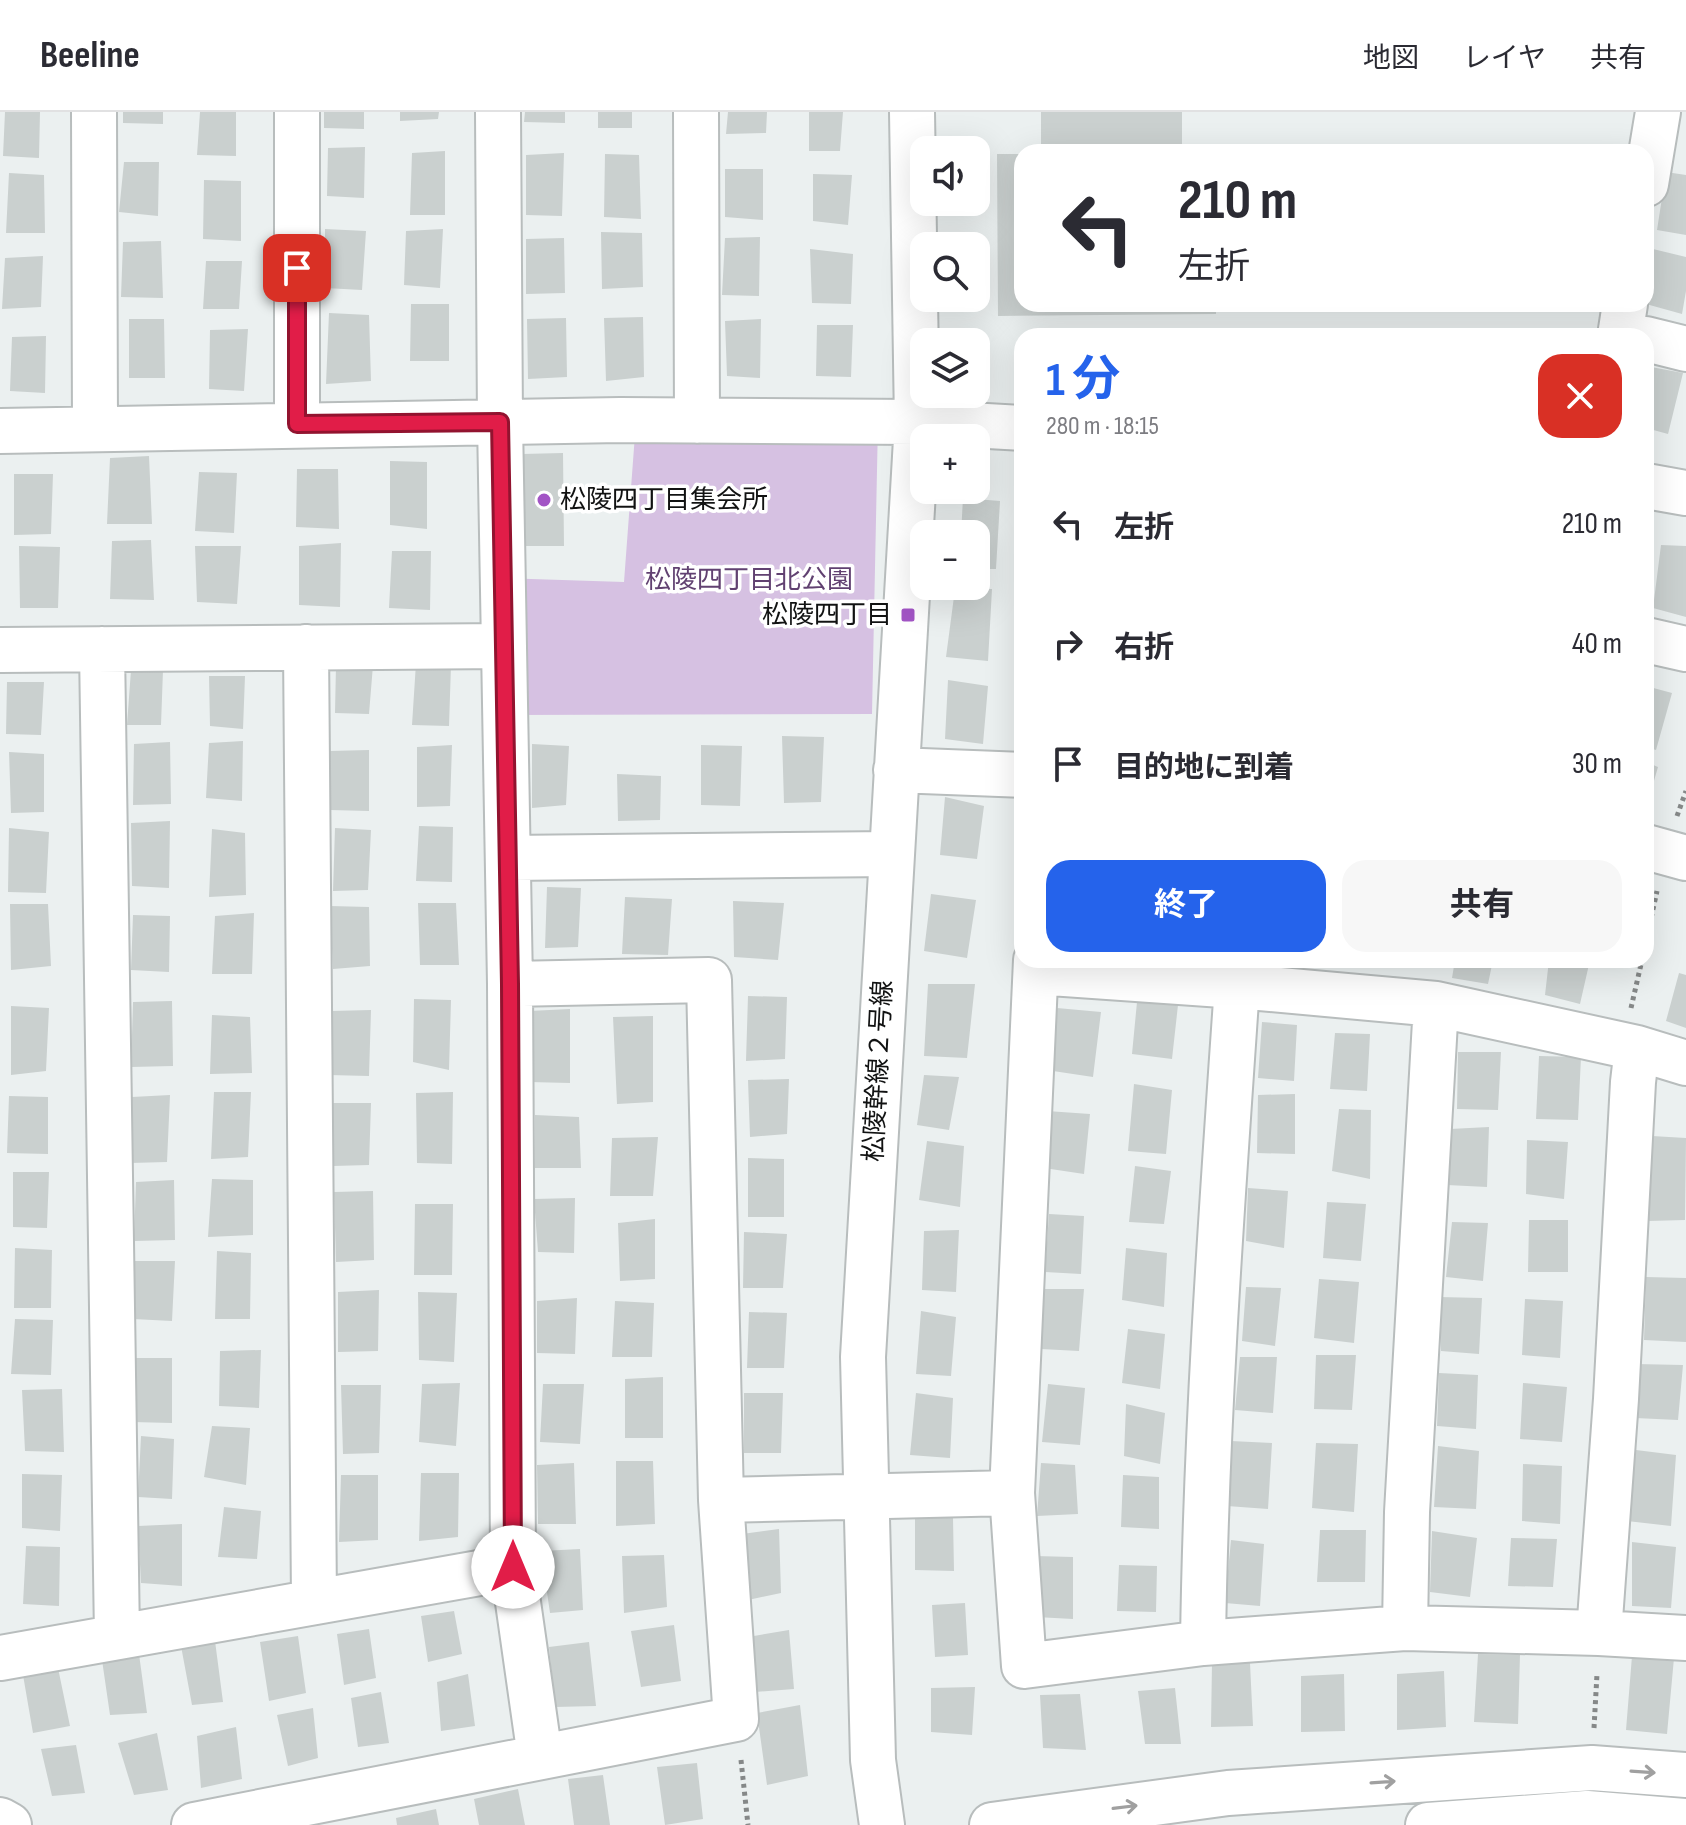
<!DOCTYPE html>
<html lang="ja">
<meta charset="utf-8">
<style>
:root{--surface:#fff;--page:#f7f7f7;--text:#2b2b33;--muted:#7c7c81;--line:#e1e1e2;--accent:#2563eb}
body{margin:0;font-family:"Sofia Sans Condensed","Noto Sans JP",sans-serif;background:var(--page);color:var(--text);height:100vh;display:flex;flex-direction:column;font-size:30px;white-space:nowrap}
*{box-sizing:border-box;margin:0}
p{font-size:26px;color:var(--muted)}
.icon{flex:none;width:44px;height:44px;fill:none;stroke:currentColor;stroke-width:2;stroke-linecap:round;stroke-linejoin:round}
.map{position:relative;flex:1;overflow:hidden}
.sheet{position:absolute;left:1014px;top:216px;width:640px;height:640px;display:flex;flex-direction:column;background:var(--surface);border-radius:24px;box-shadow:0 8px 32px #0002}
.sheet>*{flex:none}
.guide{position:absolute;left:1014px;top:32px;width:640px;height:168px;border-radius:24px;box-shadow:0 8px 32px #0002;background:#fff;color:var(--text);overflow:hidden}
.fabs{position:absolute;left:910px;top:24px;display:grid;gap:16px}
.fabs a{display:grid;place-items:center;width:80px;height:80px;border-radius:16px;background:var(--surface);box-shadow:0 8px 32px #0002;font-size:40px}
.pin{position:absolute;display:grid;place-items:center;width:68px;height:68px;color:#fff;margin:-34px;border-radius:16px;box-shadow:0 4px 12px #0006}
.me{position:absolute;width:88px;margin:-44px;rotate:0deg;stroke-linejoin:round;filter:drop-shadow(0 0 6px #0008)}
.turn{display:flex;align-items:center;gap:28px;height:168px;padding:0 32px;font-size:36px}
.turn .icon{width:104px;height:104px;stroke-width:2.5}
.turn b{display:block;font-size:56px;line-height:68px}
.round{display:grid;place-items:center;flex:none;width:84px;height:84px;border-radius:24px;background:var(--page)}
.summary{display:flex;align-items:center;justify-content:space-between;height:136px;padding:0 32px}
h1{font-size:48px;font-weight:700;line-height:60px;color:var(--accent)}
.primary-button{display:flex;gap:16px;margin-top:auto;padding:16px 32px}
.primary-button a{flex:1;height:92px;border-radius:24px;background:var(--accent);color:#fff;font-size:32px;font-weight:700;line-height:92px;text-align:center}
.primary-button a+a{background:var(--page);color:var(--text)}
ul{padding:0;list-style:none}
li{display:flex;align-items:center;gap:24px;height:120px;padding:0 32px}
li div{flex:1}
li b{display:block;font-size:30px}
li em{font-style:normal}
header{display:flex;align-items:center;gap:48px;box-sizing:border-box;height:112px;padding:0 40px;background:var(--surface);border-bottom:2px solid var(--line)}
header strong{font-size:38px}
nav{display:flex;gap:44px;margin-inline-start:auto;font-size:28px}
.map>svg:first-child{display:block}
.green{fill:#d6c1e2}
.building{fill:#cad0cf}
.lines{fill:none;stroke-linecap:round;stroke-linejoin:round}
.minor-casing{stroke:#b8bdbd;stroke-width:48}
.path{stroke:#858888;stroke-width:5;stroke-dasharray:4 4;stroke-linecap:butt}
.minor{stroke:#fff;stroke-width:44}
.oneway{stroke:#a0a0a0}
.route-casing{stroke:#92132f;stroke-width:20}
.route{stroke:#e11d48;stroke-width:14}
.poi-dot{fill:#a254c5;stroke:#fff;stroke-width:3}
.labels{text-anchor:middle;dominant-baseline:central;stroke-width:7;stroke-linejoin:round;paint-order:stroke}
.poi-label{font-size:26px;fill:#111212;stroke:#fff;text-anchor:start}
.park-label{font-size:26px;fill:#614171;stroke:#fff}
.street-label{font-size:26px;fill:#111212;stroke:#fff}
</style>
<header>
<strong>Beeline</strong>
<nav><a>地図</a><a>レイヤ</a><a>共有</a></nav>
</header>
<div class="map">
<svg width="1686" height="1713" viewBox="0 0 1686 1713">
<rect width="100%" height="100%" fill="#ebf0f0"/>
<!-- green -->
<path class="green" d="M636,309L878,310L872,602L505,603L503,466L624,470Z"/>
<!-- building -->
<path class="building" d="M5,0H40L39,46L3,44Z
M123,0H163V12L123,11Z
M200,0H236V44L197,43Z
M324,0H364V17L324,16Z
M400,0H439L438,7L400,9Z
M525,0H565V11L524,10Z
M598,0H632V16H598Z
M728,0H767L766,21L726,22Z
M809,0H843L840,39H809Z
M1041,0H1182V40H1041Z
M365,35L364,86L327,84L328,36Z
M445,39V103H410L412,41Z
M564,41L562,104L526,103V43Z
M605,42L639,43L641,107L604,105Z
M997,42H1022V192H1216V202L998,204Z
M124,50H159L158,104L119,100Z
M725,57H763V108L725,105Z
M1666,60L1686,63V123L1657,118Z
M9,61L44,63L45,121H6Z
M813,62L852,63L848,113L813,109Z
M204,68L241,69V129L203,127Z
M325,117L366,119L362,178L325,176Z
M443,117L440,176L404,173L406,119Z
M601,120L642,121L643,175L602,177Z
M760,125L759,184L722,183L725,126Z
M564,126L565,181L526,182V127Z
M161,129L163,186L121,185L123,130Z
M810,137L853,142L851,192L812,191Z
M1653,137L1686,145V179L1682,202L1646,192Z
M43,144L41,195L2,197L5,146Z
M206,149H242L239,197H203Z
M411,192H449V249H410Z
M329,201L369,203L371,269L326,272Z
M643,205L644,265L606,269L604,206Z
M566,206L567,265L528,267L527,207Z
M129,207H164L165,266H129Z
M761,207L760,266L727,264L725,209Z
M817,213H853L851,265L816,264Z
M248,217L244,279L209,277L210,218Z
M46,224L45,281L10,279L12,225Z
M1646,254L1683,261L1668,322L1646,316Z
M563,341L564,434H526L522,342Z
M149,344L152,412H107L110,346Z
M390,349L427,350V417L390,413Z
M297,357H338L339,417L296,415Z
M199,360L237,361L234,421L195,419Z
M14,362H53L51,422L14,423Z
M963,386L1000,389L996,457H976V422H961Z
M151,428L154,488L110,487L112,429Z
M341,431L340,495L299,493V434Z
M1661,433L1686,434V505L1653,496Z
M19,434L60,435L58,496H20Z
M195,434H241L237,492L197,490Z
M392,439H431L430,498L389,496Z
M955,477H992L988,549L946,545Z
M416,551L451,553L449,614L412,613Z
M336,553H373L369,602L335,601Z
M131,558H163L161,613H127Z
M209,564H245L243,617L210,614Z
M948,568L988,574L983,632L945,627Z
M7,570H44L41,623L6,622Z
M1646,574L1672,581L1656,638L1646,635Z
M782,624L824,625L821,690L784,691Z
M243,629L242,689L206,686L209,631Z
M170,630L171,692L133,693L134,632Z
M532,632L569,634L566,693L532,696Z
M452,633L450,694L417,695V635Z
M701,633L742,634L740,694L701,693Z
M369,638V699L330,698V639Z
M9,640L44,642V700L11,701Z
M1646,650L1658,655L1647,693H1646Z
M617,662L661,664L660,708L618,709Z
M945,685L984,694L977,747L940,743Z
M170,709L169,776L132,774L131,711Z
M419,714L453,715L452,770L416,769Z
M9,716L49,720L46,781L8,780Z
M335,716L371,718L368,778L333,779Z
M212,717L245,721L246,783L209,785Z
M547,775L581,776L578,835L545,836Z
M931,782L976,788L967,846L924,839Z
M625,785L672,787L668,843L622,842Z
M733,789L784,791L778,848L734,845Z
M418,791H456L459,853H420Z
M10,792H48L51,854L11,858Z
M330,794L369,795L370,854L333,857Z
M254,801L252,862H212L215,804Z
M133,803L170,804L169,860L131,858Z
M1357,848H1398L1397,853L1357,850Z
M1455,848H1493L1488,872L1452,866Z
M1549,848H1590L1580,892L1545,883Z
M1679,861L1686,863V916L1666,909Z
M928,872H975L967,946L924,944Z
M748,884L787,885L785,947L746,949Z
M414,887L451,888L449,958L413,950Z
M172,889L173,954L131,955L133,890Z
M1137,890L1178,893L1172,947L1132,942Z
M11,894L49,896L46,959L11,963Z
M1057,896L1101,900L1093,965L1053,959Z
M570,897V971L529,970V899Z
M371,898L369,964L329,963L332,899Z
M212,903L250,905L252,961L210,962Z
M653,904V990L617,992L613,905Z
M1262,910L1297,913L1294,969L1258,966Z
M1335,921L1370,922L1367,979L1330,977Z
M1458,940H1501L1498,998L1457,997Z
M1539,944L1581,945L1578,1008L1536,1007Z
M924,963L959,965L949,1018L917,1013Z
M789,967L787,1022L750,1025L748,968Z
M1134,972L1172,978L1166,1042L1128,1039Z
M214,980H251L248,1045L211,1047Z
M453,980L452,1052L417,1051L416,981Z
M1295,982V1042L1257,1041L1258,983Z
M170,983L167,1050L130,1051L132,985Z
M9,984L48,985V1042L7,1041Z
M333,991H371L369,1053L333,1054Z
M1339,997L1371,998L1370,1067L1332,1059Z
M1047,999L1090,1002L1084,1062L1044,1056Z
M535,1003L579,1005L581,1056H535Z
M1489,1015L1487,1075L1447,1073L1450,1017Z
M1652,1024L1686,1026L1685,1108L1648,1109Z
M658,1025L653,1084H610L612,1026Z
M1527,1028L1568,1030L1564,1087L1526,1082Z
M927,1029L964,1034L960,1095L919,1088Z
M748,1046L784,1047V1105H748Z
M1135,1054L1171,1059L1164,1112L1129,1110Z
M13,1060H49L47,1116L13,1115Z
M212,1067L253,1068V1123L208,1125Z
M174,1068L175,1128L134,1129L136,1070Z
M1248,1076L1288,1079L1284,1136L1246,1129Z
M373,1079L374,1148L336,1150L334,1080Z
M575,1086L574,1141L538,1140L534,1087Z
M1327,1090L1366,1092L1361,1149L1323,1146Z
M415,1092H453L452,1163H414Z
M1049,1102L1084,1104L1081,1162L1045,1160Z
M655,1107V1167L620,1169L618,1111Z
M1529,1108H1568V1160H1528Z
M1452,1110L1488,1111L1483,1169L1446,1165Z
M959,1118L956,1180L922,1178L924,1119Z
M744,1120L787,1122L783,1176H743Z
M15,1136L52,1138L51,1196H14Z
M1126,1136L1167,1141L1164,1195L1122,1188Z
M217,1139L251,1141L250,1207H215Z
M133,1149H175L172,1209L133,1207Z
M1646,1165L1686,1166V1230L1644,1228Z
M1319,1167L1359,1170L1354,1231L1314,1226Z
M1246,1175L1281,1176L1275,1234L1242,1229Z
M1042,1177H1084L1079,1239L1041,1237Z
M379,1178L378,1239L338,1240V1180Z
M418,1180L457,1181L454,1250L419,1248Z
M1439,1185L1482,1186L1479,1242L1441,1239Z
M577,1186L575,1242L537,1241V1189Z
M1525,1187L1563,1189L1560,1246L1522,1243Z
M615,1189L654,1191L652,1245H612Z
M921,1199L956,1205L951,1264L916,1262Z
M749,1200L787,1201L784,1256H747Z
M15,1207L53,1208L51,1263L11,1262Z
M1128,1217L1165,1222L1160,1277L1122,1271Z
M261,1238L259,1296L219,1294L220,1239Z
M1316,1243H1356L1352,1298L1314,1297Z
M1240,1245H1277L1273,1301L1235,1298Z
M132,1246H172V1311L132,1310Z
M1636,1252L1683,1253L1678,1308L1635,1306Z
M1439,1261L1478,1263L1476,1317L1437,1314Z
M663,1265V1326H625V1267Z
M460,1271L456,1334L419,1330L422,1272Z
M1523,1271L1567,1275L1562,1330L1520,1327Z
M543,1272H584L580,1332L540,1330Z
M1048,1272L1085,1276L1080,1333L1042,1330Z
M341,1273H381L379,1341L343,1342Z
M62,1277L64,1340L25,1339L22,1278Z
M744,1281H783L781,1341H744Z
M916,1281L953,1286L950,1346L910,1343Z
M1126,1292L1165,1301L1160,1352L1124,1344Z
M212,1314L250,1316L246,1373L204,1365Z
M141,1324L174,1327L172,1387L138,1385Z
M1231,1329L1272,1331L1268,1397L1227,1394Z
M1316,1331L1358,1332L1354,1400L1312,1396Z
M1438,1334L1479,1339L1476,1397L1434,1395Z
M1636,1338L1676,1343L1671,1414L1627,1409Z
M616,1349H653L655,1412L616,1414Z
M574,1351L576,1412H538L537,1353Z
M1041,1351L1075,1353L1078,1402L1037,1404Z
M1523,1352L1562,1354L1560,1412L1522,1409Z
M421,1361H459L458,1425L419,1429Z
M22,1362L62,1363L60,1419L22,1416Z
M341,1363H378V1428L339,1430Z
M1123,1363L1159,1365V1417L1121,1415Z
M224,1395L261,1399L257,1447L218,1445Z
M915,1406H953L954,1459L915,1458Z
M182,1412V1474L141,1471L138,1414Z
M779,1417L781,1481L748,1488L742,1422Z
M1320,1418H1366L1365,1470H1317Z
M1432,1419L1477,1426L1470,1485L1430,1480Z
M1511,1426L1557,1427L1553,1475L1508,1474Z
M1231,1428L1264,1432L1260,1494L1225,1491Z
M1632,1430L1676,1435L1671,1496L1632,1494Z
M26,1434L60,1435L59,1494L23,1492Z
M580,1437L583,1498L550,1501L541,1439Z
M664,1443L667,1495L624,1501L622,1444Z
M1035,1444L1073,1445V1507L1036,1505Z
M1119,1453L1157,1454L1156,1500L1117,1499Z
M965,1491L968,1543L935,1545L932,1493Z
M454,1499L462,1542L428,1550L421,1504Z
M674,1513L681,1569L641,1575L631,1519Z
M369,1517L376,1566L344,1573L337,1522Z
M789,1518L794,1577L755,1580L748,1525Z
M298,1524L306,1581L269,1589L260,1530Z
M215,1529L223,1590L192,1593L181,1534Z
M589,1530L596,1594L555,1595L549,1535Z
M139,1542L147,1601L110,1603L102,1548Z
M1478,1542L1520,1543L1518,1612L1474,1610Z
M1632,1544L1674,1546L1667,1622L1626,1618Z
M1212,1551H1250L1253,1614L1211,1615Z
M58,1556L70,1614L33,1621L23,1563Z
M1444,1559L1446,1615L1397,1618V1562Z
M468,1562L475,1614L441,1619L437,1570Z
M1344,1562L1345,1619L1301,1620V1564Z
M975,1575L972,1623L931,1620V1576Z
M1175,1576L1181,1632H1145L1138,1579Z
M381,1580L389,1631L358,1635L351,1586Z
M1080,1582L1086,1638L1043,1636L1040,1583Z
M800,1593L808,1664L767,1673L757,1601Z
M313,1596L318,1646L288,1654L277,1603Z
M236,1615L242,1667L201,1676L197,1624Z
M157,1621L168,1678L134,1683L118,1631Z
M76,1633L85,1681L52,1684L41,1637Z
M697,1651L703,1707L665,1713L657,1655Z
M603,1663L610,1713H574L568,1667Z
M518,1677L525,1713H479L474,1687Z
M436,1697L439,1713H397L396,1706Z"/>
<g class="lines">
<!-- minor casing -->
<g class="minor-casing">
<path id="minor" d="M94,0L95,316
M498,0L500,310L510,872L513,1455L540,1645
M696,0L697,309
M1646,72L1658,0
M1620,224L1625,192
M1646,227L1686,237
M297,312V0
M0,319L620,308L917,310L912,0
M1646,374L1686,381
M1646,528L1686,537
M306,535L314,1490
M102,537L117,1525
M0,538L504,534
M896,658L1022,663
M1646,735L1686,746
M508,746L891,742
M1036,848L1012,1381L1024,1554L1203,1531L1405,1516L1599,1521L1686,1526
M1036,860L1237,874L1436,892L1637,936L1686,951
M510,872L709,868L721,1388
M1405,1516L1407,1400L1436,892
M1599,1521L1616,1287L1633,970L1637,936
M1203,1531C1206,1312 1222,1092 1237,874
M0,1546L513,1455
M0,1708L9,1713
M194,1713L736,1607L721,1388L1012,1381
M882,1713L873,1648L863,1245L917,310L1022,316
M992,1713L1228,1681L1592,1656L1686,1663
M1428,1713L1587,1701L1686,1709"/>
</g>
<!-- path -->
<path class="path" d="M1677,704L1686,679
M1646,829L1657,779
M1631,896L1642,848
M1594,1616L1597,1562
M741,1648L748,1713"/>
<!-- minor -->
<use href="#minor" class="minor"/>
</g>
<!-- one-way arrows -->
<defs><path id="oneway-shaft" d="M-6 0H5M1.5-3L5.5 0L1.5 3" fill="none" stroke-width="1.6" stroke-linecap="round" stroke-linejoin="round" transform="scale(2)"/></defs>
<g class="oneway">
<use href="#oneway-shaft" transform="translate(1643 1660) rotate(4)"/>
<use href="#oneway-shaft" transform="translate(1383 1670) rotate(-4)"/>
<use href="#oneway-shaft" transform="translate(1125 1695) rotate(-7)"/>
</g>
<g class="lines">
<!-- route casing -->
<g class="route-casing">
<path id="route" d="M297,156V312L500,310L510,872L513,1455"/>
</g>
<!-- route -->
<use href="#route" class="route"/>
</g>
<!-- markers -->
<g class="poi-dot">
<circle cx="544" cy="388" r="8"/>
<rect x="900" y="495" width="16" height="16" rx="4"/>
</g>
<g class="labels">
<!-- poi labels -->
<g class="poi-label">
<text x="560" y="388">松陵四丁目集会所</text>
<text x="892" y="503" text-anchor="end">松陵四丁目</text>
</g>
<!-- park labels -->
<g class="park-label">
<text x="749" y="468">松陵四丁目北公園</text>
</g>
<!-- street labels -->
<g class="street-label">
<text transform="translate(879 959) rotate(-87)">松陵幹線２号線</text>
</g>
</g>
</svg>
<div class="fabs">
<a><svg class="icon" aria-label="sound" viewBox="0 0 24 24"><path d="M4 9h4l5-4v14l-5-4H4zM17 9q2 3 0 6"/></svg></a>
<a><svg class="icon" aria-label="search" viewBox="0 0 24 24"><circle cx="10" cy="10" r="6"/><path d="M15 15l6 6"/></svg></a>
<a><svg class="icon" aria-label="layers" viewBox="0 0 24 24"><path d="M12 4l9 5-9 5-9-5zM3 14l9 5 9-5"/></svg></a>
<a>+</a>
<a>−</a>
</div>
<div class="pin" style="left:297px;top:156px;background:#d93025"><svg class="icon" aria-label="arrive" viewBox="0 0 24 24"><path d="M6 21V4h12l-3 4 3 4H6"/></svg></div>
<svg class="me" style="left:513px;top:1455px" viewBox="-20 -20 40 40"><circle r="19" fill="#fff"/><path d="M0-13L10 11 0 6-10 11z" fill="#e11d48"/></svg>
<div class="guide">
<div class="turn"><svg class="icon" aria-label="left" viewBox="0 0 24 24"><path d="M17 20v-9H6M10 6l-5 5 5 5"/></svg><div><b>210 m</b>左折</div></div>
</div>
<section class="sheet">
<div class="summary"><div><h1>1 分</h1><p>280 m · 18:15</p></div><a class="round" style="background:#d93025;color:#fff"><svg class="icon" aria-label="close" viewBox="0 0 24 24"><path d="M6 6l12 12M18 6L6 18"/></svg></a></div>
<ul>
<li><svg class="icon" aria-label="left" viewBox="0 0 24 24"><path d="M17 20v-9H6M10 6l-5 5 5 5"/></svg><div><b>左折</b></div><em>210 m</em></li>
<li><svg class="icon" aria-label="right" viewBox="0 0 24 24"><path d="M7 20v-9h11M14 6l5 5-5 5"/></svg><div><b>右折</b></div><em>40 m</em></li>
<li><svg class="icon" aria-label="arrive" viewBox="0 0 24 24"><path d="M6 21V4h12l-3 4 3 4H6"/></svg><div><b>目的地に到着</b></div><em>30 m</em></li>
</ul>
<div class="primary-button"><a>終了</a><a>共有</a></div>
</section>
</div>
